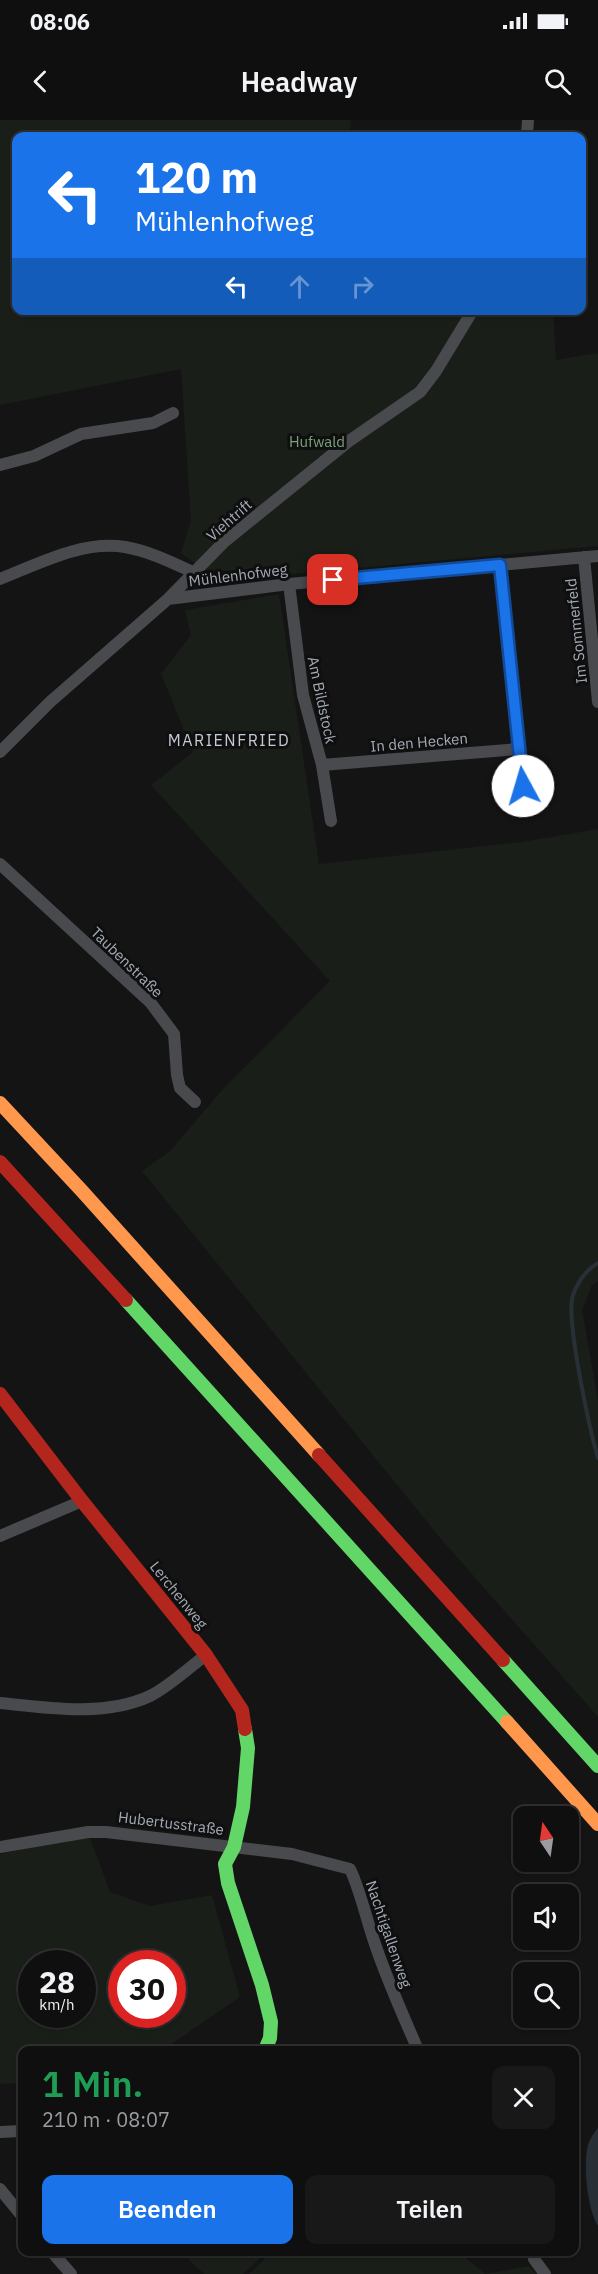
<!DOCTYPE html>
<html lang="de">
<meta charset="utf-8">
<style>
:root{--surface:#0f0f10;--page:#181819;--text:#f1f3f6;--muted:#9b9c9f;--line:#2f2f30;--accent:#1a73e8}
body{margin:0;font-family:"IBM Plex Sans",sans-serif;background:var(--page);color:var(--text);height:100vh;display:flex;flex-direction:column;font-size:22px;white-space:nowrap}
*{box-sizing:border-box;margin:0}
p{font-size:20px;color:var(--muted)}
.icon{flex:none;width:33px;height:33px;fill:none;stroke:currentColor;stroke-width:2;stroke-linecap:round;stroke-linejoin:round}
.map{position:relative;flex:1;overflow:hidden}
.panel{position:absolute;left:18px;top:1926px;width:561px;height:210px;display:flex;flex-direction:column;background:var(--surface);border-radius:12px;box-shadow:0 2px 4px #0004,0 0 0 2px var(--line)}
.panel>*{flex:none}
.banner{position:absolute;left:12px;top:12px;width:574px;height:183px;border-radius:12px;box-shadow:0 2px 4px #0004,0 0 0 2px var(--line);background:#1a73e8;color:#fff;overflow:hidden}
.needle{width:39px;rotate:347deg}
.buttons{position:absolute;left:513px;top:1686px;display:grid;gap:12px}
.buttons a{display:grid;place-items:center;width:66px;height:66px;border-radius:12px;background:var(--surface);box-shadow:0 2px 4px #0004,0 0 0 2px var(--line);font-size:30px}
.speed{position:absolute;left:18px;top:1830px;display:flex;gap:12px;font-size:30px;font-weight:700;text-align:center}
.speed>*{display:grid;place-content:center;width:78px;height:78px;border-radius:50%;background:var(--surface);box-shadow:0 2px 4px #0004,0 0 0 2px var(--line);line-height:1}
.speed small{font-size:15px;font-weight:400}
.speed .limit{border:9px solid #d22;background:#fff;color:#111}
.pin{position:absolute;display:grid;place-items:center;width:51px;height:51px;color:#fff;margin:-26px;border-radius:12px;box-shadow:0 3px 9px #0006}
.me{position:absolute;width:66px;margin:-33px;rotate:354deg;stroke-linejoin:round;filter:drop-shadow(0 0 4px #0008)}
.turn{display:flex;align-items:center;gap:21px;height:126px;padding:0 24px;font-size:27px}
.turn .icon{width:78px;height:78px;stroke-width:2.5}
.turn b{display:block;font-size:42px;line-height:51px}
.lanes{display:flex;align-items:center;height:57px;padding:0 24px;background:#0003;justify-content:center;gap:30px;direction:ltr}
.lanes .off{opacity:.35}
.round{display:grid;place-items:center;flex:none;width:63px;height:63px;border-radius:12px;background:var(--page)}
.overview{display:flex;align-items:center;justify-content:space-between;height:102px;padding:0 24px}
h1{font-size:36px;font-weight:600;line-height:45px;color:#1e9e55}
.primary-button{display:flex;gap:12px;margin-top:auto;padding:12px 24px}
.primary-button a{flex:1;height:69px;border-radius:12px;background:var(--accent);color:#fff;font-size:24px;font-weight:600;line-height:69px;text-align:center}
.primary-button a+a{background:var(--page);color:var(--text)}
.status{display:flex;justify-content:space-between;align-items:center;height:42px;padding:0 30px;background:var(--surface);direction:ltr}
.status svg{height:16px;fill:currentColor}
header{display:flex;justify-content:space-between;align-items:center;height:78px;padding:0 24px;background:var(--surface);font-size:27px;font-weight:600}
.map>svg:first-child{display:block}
.green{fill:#191e19;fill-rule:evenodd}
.water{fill:#283036}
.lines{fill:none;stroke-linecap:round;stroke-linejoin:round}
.stream{stroke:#283036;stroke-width:4}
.street{stroke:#484a4d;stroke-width:12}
.fast{stroke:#63d668;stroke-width:14}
.slow{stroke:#ff974d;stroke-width:14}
.jam{stroke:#b3261e;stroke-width:14}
.route-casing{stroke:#114b97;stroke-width:15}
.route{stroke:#1a73e8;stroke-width:10}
.labels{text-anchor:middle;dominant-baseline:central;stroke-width:6;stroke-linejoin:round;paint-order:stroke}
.park-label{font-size:15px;fill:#7ba17b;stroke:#0f0f10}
.street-label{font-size:15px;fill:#a5abb6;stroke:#0f0f10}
.neighbourhood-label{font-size:16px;letter-spacing:1.5px;fill:#c6cad2;stroke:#0f0f10}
</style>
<div class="status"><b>08:06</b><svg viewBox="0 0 49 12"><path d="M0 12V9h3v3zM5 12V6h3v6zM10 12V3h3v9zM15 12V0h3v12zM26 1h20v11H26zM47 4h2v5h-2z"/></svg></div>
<header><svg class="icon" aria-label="back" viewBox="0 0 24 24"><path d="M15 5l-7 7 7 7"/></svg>Headway<svg class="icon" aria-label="search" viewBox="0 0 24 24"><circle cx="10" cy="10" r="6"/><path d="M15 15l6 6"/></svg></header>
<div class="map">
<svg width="598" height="2154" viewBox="0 0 598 2154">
<rect width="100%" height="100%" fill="#141415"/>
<!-- green -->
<path class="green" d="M0,0H351L350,16H16V190L553,191L556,240L598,233V426L293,454L204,450L181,433L191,401L181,249L0,285Z
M279,474L319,744L522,722L598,709V1161L592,1165L582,1190L598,1280V1597L441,1419L142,1051L170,1031L222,970L330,861L151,665L193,632L161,554L191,515L185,490Z
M89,1715L110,1772L150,1786L212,1775L240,1877L167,1927L156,1930H22V1963L0,1964V1734ZM32,1844H82V1894H32ZM122,1844H172V1894H122Z
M181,2132H267L243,2154H204Z
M272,2132H459L485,2154L529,2146L536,2154H249Z"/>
<!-- water -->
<path class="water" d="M598,2008V2106C587,2089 583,2044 588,2025C590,2018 594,2013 598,2008Z"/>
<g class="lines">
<!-- stream -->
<path class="stream" d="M598,1143C586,1150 578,1161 573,1175C565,1197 590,1311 598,1338"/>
<!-- street -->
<path class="street" d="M527,16L528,0
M0,345L34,336L81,314L153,303L173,293
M584,437L598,582
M500,445L525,684
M0,459C38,444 83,420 125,427C149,431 173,443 195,453
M289,464L303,575L322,645L331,701
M168,479L289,464L598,436
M0,632L50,582L168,479L224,422L349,321L420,272L436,251L473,190
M322,645L519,629
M0,744L150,882L174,914L177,955L180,968L195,982
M0,1416L82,1381
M0,1583C48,1588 105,1597 150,1576C167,1568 190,1547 206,1535
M0,1727L88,1712H106L292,1734L350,1749C361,1772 366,1799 375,1824C387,1860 403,1895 418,1930
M0,2012L22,2011
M0,2069L22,2096
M52,2132L71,2154
M533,2132L534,2139L545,2154"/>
<!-- fast -->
<path class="fast" d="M126,1180L507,1602
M503,1540L598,1646
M245,1609L248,1628L243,1687L234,1727L225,1744L228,1763L262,1865L271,1902L270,1918L265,1930"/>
<!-- slow -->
<path class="slow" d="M0,983L82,1071L319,1335
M507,1602L598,1704"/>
<!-- jam -->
<path class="jam" d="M0,1042L126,1180
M0,1274L82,1381L206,1535L242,1590L245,1609
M319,1335L503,1540"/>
</g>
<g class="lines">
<!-- route casing -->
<g class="route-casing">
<path id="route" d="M333,460L500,445L523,666"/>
</g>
<!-- route -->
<use href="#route" class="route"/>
</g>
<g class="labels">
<!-- park labels -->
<g class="park-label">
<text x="317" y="321">Hufwald</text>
</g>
<!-- street labels -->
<g class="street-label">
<text transform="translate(229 400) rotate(-41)">Viehtrift</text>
<text transform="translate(238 455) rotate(-7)">Mühlenhofweg</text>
<text transform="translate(576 511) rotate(-96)">Im Sommerfeld</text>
<text transform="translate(322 580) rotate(78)">Am Bildstock</text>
<text transform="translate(419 622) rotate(-5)">In den Hecken</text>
<text transform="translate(127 842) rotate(44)">Taubenstraße</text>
<text transform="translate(179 1475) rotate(51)">Lerchenweg</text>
<text transform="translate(171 1703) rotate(7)">Hubertusstraße</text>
<text transform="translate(389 1814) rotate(71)">Nachtigallenweg</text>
</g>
<!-- neighbourhood labels -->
<g class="neighbourhood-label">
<text x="229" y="620">MARIENFRIED</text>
</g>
</g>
</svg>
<div class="buttons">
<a><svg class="needle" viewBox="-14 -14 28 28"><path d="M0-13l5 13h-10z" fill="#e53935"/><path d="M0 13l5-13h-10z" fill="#9b9c9f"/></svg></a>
<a><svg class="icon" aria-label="sound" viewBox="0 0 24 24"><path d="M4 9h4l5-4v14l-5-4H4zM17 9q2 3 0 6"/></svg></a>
<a><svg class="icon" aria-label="search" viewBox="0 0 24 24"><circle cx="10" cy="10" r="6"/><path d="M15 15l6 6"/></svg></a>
</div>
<div class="speed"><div>28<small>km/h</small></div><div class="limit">30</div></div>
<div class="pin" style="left:333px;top:460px;background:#d93025"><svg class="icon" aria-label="arrive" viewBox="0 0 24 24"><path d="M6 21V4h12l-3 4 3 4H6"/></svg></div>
<svg class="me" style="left:523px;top:666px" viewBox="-20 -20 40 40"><circle r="19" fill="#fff"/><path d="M0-13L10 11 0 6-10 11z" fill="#1a73e8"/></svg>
<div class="banner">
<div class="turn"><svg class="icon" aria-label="left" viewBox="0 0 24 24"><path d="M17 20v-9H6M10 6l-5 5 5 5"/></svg><div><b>120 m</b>Mühlenhofweg</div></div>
<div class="lanes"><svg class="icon" aria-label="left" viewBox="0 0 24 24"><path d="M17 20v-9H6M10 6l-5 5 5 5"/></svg><svg class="icon off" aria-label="ahead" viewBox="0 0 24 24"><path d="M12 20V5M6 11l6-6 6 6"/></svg><svg class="icon off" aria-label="right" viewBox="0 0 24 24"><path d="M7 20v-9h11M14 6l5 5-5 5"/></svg></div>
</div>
<section class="panel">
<div class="overview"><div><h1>1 Min.</h1><p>210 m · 08:07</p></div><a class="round"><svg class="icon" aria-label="close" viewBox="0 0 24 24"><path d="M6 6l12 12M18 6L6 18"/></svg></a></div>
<div class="primary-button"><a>Beenden</a><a>Teilen</a></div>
</section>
</div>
